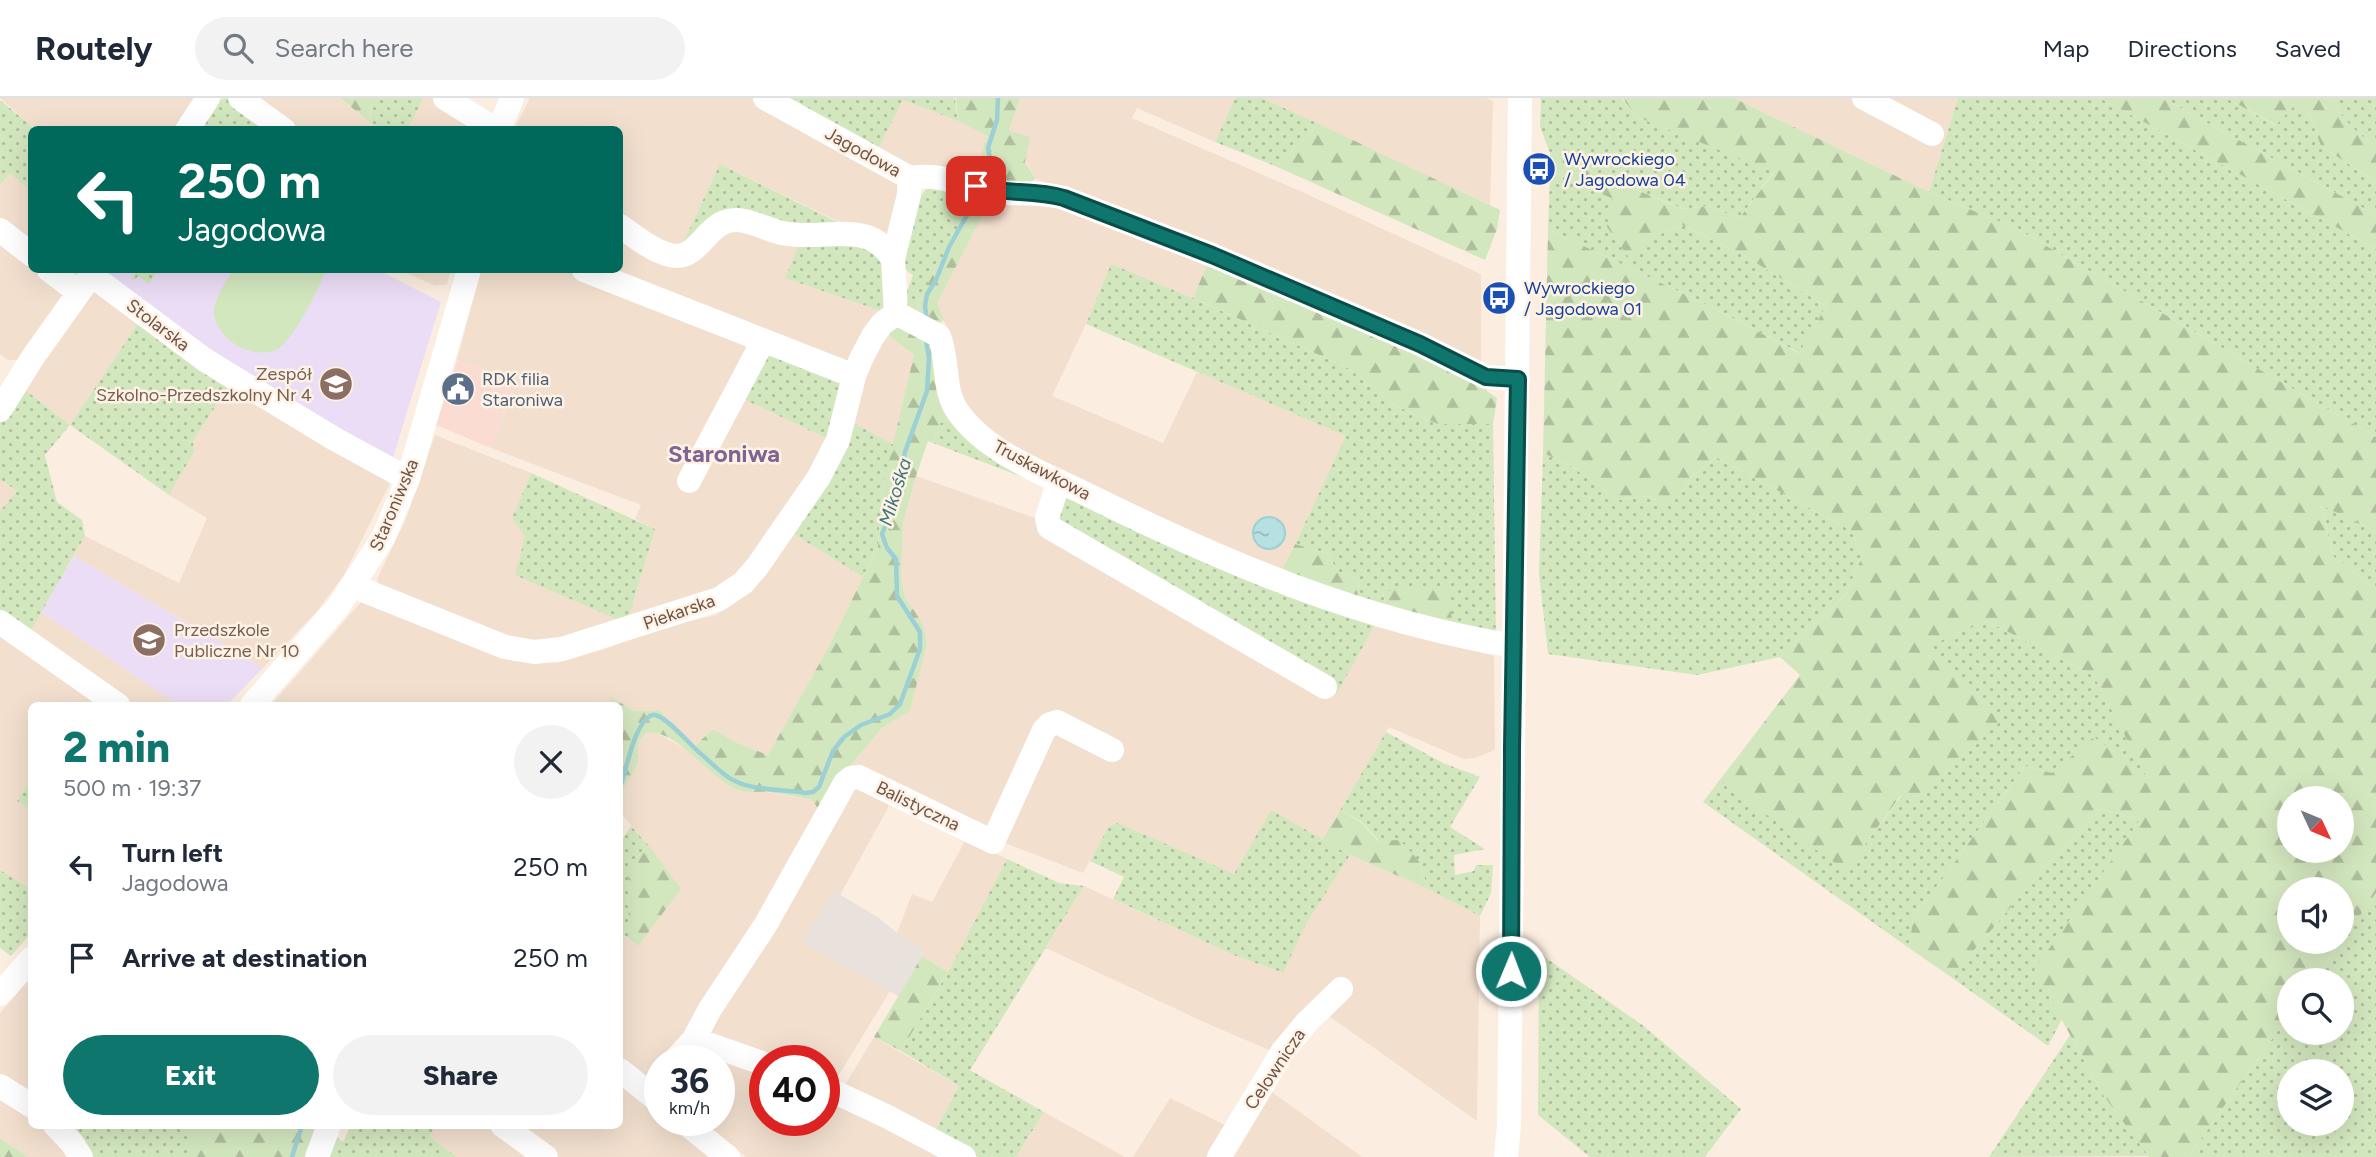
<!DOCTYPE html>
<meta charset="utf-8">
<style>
:root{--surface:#fff;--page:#f2f2f3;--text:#1f2937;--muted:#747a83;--line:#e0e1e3;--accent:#0f766e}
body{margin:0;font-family:Figtree,sans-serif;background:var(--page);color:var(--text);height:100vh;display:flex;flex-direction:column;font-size:26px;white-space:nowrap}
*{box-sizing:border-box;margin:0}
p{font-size:23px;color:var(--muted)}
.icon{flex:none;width:38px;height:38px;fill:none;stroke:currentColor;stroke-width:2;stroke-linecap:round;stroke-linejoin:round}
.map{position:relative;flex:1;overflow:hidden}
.sheet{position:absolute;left:28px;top:604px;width:595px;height:427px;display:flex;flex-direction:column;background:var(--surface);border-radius:10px;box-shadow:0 7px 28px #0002}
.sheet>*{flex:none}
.banner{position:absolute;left:28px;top:28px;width:595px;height:147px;border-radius:10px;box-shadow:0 7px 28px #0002;background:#00695c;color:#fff;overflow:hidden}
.needle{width:46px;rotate:134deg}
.controls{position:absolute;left:2277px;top:688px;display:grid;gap:14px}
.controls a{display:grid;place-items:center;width:77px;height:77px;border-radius:50%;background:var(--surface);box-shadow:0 7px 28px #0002;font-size:35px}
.speed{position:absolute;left:644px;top:947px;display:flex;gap:14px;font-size:35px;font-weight:700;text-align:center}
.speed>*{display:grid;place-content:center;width:91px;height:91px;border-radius:50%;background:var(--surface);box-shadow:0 7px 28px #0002;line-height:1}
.speed small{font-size:18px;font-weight:400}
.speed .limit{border:10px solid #d22;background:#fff;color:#111}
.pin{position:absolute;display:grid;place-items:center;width:60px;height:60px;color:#fff;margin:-30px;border-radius:14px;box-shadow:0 4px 10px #0006}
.me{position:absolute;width:77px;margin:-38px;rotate:1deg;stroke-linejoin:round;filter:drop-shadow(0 0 5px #0008)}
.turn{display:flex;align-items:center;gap:24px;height:147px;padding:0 35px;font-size:32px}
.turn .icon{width:91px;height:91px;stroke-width:2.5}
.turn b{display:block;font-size:49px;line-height:60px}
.round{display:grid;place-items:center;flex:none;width:74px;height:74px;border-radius:37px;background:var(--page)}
.headline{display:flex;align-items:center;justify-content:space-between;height:119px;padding:0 35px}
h1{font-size:42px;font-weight:800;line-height:52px;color:var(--accent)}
.primary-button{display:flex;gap:14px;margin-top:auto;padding:14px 35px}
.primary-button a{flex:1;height:80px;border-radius:42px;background:var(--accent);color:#fff;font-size:28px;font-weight:800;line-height:80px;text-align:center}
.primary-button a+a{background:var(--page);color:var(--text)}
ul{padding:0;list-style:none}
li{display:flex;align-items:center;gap:21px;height:91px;padding:0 35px}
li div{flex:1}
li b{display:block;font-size:26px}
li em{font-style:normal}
header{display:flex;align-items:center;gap:42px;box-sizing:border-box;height:98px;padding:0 35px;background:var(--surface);border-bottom:2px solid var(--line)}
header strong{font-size:33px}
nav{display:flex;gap:38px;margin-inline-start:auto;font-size:24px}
.search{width:490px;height:63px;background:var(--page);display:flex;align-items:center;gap:18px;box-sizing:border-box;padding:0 24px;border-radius:38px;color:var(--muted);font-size:26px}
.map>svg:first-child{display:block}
.residential{fill:#f2dfce}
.commercial{fill:#fbdcd3}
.industrial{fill:#e9e1db}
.education{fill:#ebddf6}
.green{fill:url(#green-dots);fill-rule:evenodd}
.forest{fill:url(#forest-firs);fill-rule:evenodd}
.pitch{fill:#d3e7bf}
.water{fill:url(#water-ripples);stroke:#9dd0d4;stroke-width:2}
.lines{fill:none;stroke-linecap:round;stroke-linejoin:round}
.stream{stroke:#9dd0d4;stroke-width:4.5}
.minor{stroke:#fff;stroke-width:24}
.route-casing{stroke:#0a4d48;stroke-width:18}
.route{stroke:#0f766e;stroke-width:12}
.labels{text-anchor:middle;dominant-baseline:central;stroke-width:5;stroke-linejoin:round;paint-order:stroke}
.street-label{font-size:18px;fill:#6f5349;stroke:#fef2e5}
.transit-label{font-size:18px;fill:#164399;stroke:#fef2e5;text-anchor:start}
.education-label{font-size:18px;fill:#785e54;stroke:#fef2e5;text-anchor:end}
.service-label{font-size:18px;fill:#4e5e75;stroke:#fef2e5;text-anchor:start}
.water-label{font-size:19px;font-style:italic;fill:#41777b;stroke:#fef2e5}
.district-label{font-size:24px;font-weight:bold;fill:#7f6493;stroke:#fef2e5}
</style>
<header>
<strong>Routely</strong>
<div class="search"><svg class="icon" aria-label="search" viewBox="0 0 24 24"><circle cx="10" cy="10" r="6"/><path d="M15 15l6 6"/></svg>Search here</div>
<nav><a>Map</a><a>Directions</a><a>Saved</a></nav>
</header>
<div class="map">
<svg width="2376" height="1059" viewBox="0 0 2376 1059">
<defs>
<pattern id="green-dots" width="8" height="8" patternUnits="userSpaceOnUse" patternTransform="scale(1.75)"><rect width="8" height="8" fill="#d3e7bf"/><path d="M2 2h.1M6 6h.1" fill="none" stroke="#afbe9d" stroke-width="1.8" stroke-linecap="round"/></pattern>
<pattern id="forest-firs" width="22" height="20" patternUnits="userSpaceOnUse" patternTransform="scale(1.75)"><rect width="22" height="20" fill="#d3e7bf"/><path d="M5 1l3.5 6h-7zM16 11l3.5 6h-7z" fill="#afbe9d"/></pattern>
<pattern id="water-ripples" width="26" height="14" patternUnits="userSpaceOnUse" patternTransform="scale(1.75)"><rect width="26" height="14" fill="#b6e0e2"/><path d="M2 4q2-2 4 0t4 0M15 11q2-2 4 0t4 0" fill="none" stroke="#98b8b9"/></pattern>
</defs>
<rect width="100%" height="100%" fill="#fbeee0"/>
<!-- residential -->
<path class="residential" d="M0,0H199L179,32L35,31Z
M252,0H339L379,31H296Z
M423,0H433L478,32H408Z
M530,0H754L898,84L891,149L720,66L679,153L620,121V32H514Z
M1020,0H1235L1215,44L1137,10L1132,20L1300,93L1481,176V269L1120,114L1036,81L1009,33Z
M1262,0H1486L1493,3L1490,107Z
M1734,0H1958L1929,94Z
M903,2L958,23L987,38L973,84L921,74L876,55Z
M10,75L31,92V150L0,125V87Z
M991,101L1058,102L1210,160L1193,200L1111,166L1086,226L1052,298L1163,345L1197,274L1347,338L1278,480L1056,379L963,312L955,293L948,231L936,206Z
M723,131L800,144L786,180L884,214L847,266L602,172H620V134L664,162Z
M0,140L31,165L32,172H39L61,189L66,202L20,262H8L0,256Z
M401,172H400H451L447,186L435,188Z
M481,172H568L743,243L748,257L743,301L826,340L796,398L753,462L724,488L628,522L655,431L635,421L641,407L491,350L517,283L457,262Z
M92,191L139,224L70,327L24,291Z
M885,234L914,257L894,347L852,324L855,302Z
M229,287L390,385L344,477L317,513L263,570L74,458L85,438L179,485L207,420L169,397L194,354L193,343Z
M435,337L531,375L512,420L619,522L538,548L380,493L377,481L406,421Z
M916,378L1038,421L1294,568L1336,595L1375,527L1494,558L1495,652L1475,660L1464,661L1389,629L1322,742L1271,713L1234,777L1118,725L1109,728L1083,775L997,742L851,667L882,630L910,613L927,546L923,526L905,499L901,477L903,425Z
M0,381L17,393L0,413Z
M792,435L863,479L828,550L768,657L735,644L713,631L695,648L659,612L634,613L612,600L609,607H271L363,502L510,559L557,565L605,551L657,531L716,517L742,499Z
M41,514L178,607H127L27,539Z
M0,532L107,607H32L31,681L17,703L31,713V791L0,772Z
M647,634H655L688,652L708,671L743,693L767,694L812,702L820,713L762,820L666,962H660V971L656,975L647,980L620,959V835L638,848L649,748L620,714V697L638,666V644Z
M859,688L889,702L888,710L840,797L834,793L803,844L890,893L839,977L832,986L824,983V962H771L707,939L844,695Z
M966,741L1007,761L948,874L922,858L923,851L897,835L912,796L932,804Z
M1350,757L1428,791L1480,818L1477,1023L1322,913L1282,947L1274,944L1269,952L1206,925L1046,850L1084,788L1234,857L1282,875L1305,828Z
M31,879V1002L0,983V915Z
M874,939L959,988L934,1035L842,992Z
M694,952L765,971V1022H824V992L949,1059H746L699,1022H719V962H680Z
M620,988L708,1059H550L506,1027H620Z
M1272,994L1362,1059H1234Z
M0,995L31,1014L32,1027H48L75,1059H28L0,1040Z
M1170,1000L1225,1027L1207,1059H1133Z
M1044,1014L1125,1059H1016Z
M437,1027H494L539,1059H457L429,1038Z"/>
<!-- commercial -->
<path class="commercial" d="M457,262L517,283L491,350L436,327Z"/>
<!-- industrial -->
<path class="industrial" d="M834,793L879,820L897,835L923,851L922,858L898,898L802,844Z"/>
<!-- education -->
<path class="education" d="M105,172H378L441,204L391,366L325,328L107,181Z
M74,458L263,570L227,607H178L41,514Z"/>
<!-- green -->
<path class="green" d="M226,0H233L277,31L198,32L213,4Z
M370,0H423L408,32L379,31L371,25Z
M774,0H955L958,23L903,2L876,55Z
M1235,0H1262L1317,25L1311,36L1275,68L1215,44Z
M1541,0H1621L1637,19L1774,73L1739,121L1709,108L1683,111L1550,55L1540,29Z
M1958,0H2100L2376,151V339L2017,131L1929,94Z
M2162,0H2226L2275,27L2297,3L2309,15L2321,48L2376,84V117Z
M2332,0H2376V47C2358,37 2340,20 2332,0Z
M0,2L35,31L32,32L31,93L10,75L0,87Z
M987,38L1002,86L973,84Z
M720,66L853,132H788L732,114L679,153Z
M1550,73L1613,101L1658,137L1682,127L1743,157L1826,208L1800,255L1707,207L1548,131Z
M932,84L977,96L955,134L942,166L938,165L919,206L918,220L902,207L913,177L903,170L915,105Z
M830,142L881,152L884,214L785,180L800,144Z
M1111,166L1193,200L1350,271L1394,307L1438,326H1493L1496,538L1465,535L1383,494L1386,513L1357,504L1359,481L1338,474L1328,456L1295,446L1346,338L1086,226Z
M137,172H158L149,186L138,178L134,183L131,181Z
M139,224L229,287L193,343L194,354L169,397L70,327L45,357L57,404L82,422L85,438L27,539L0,520V413L17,393L0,381V323L24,291L70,327Z
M771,253L837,278L845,288L826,340L743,301Z
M954,317L1051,390L933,345L939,326Z
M852,324L894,347L882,392L878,449L863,479L792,435Z
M1543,355L1571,368L1618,402L1648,398L1656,402L1679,399L1692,378L1716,359L1852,433L1862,459L1845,497L1780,559L1697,577L1548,556L1539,476Z
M531,375L655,431L628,522H619L515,477L525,439L512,420Z
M1061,397L1375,527L1337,595L1308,571L1058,431Z
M2321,406L2376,434V491L2333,458Z
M1987,523L2094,578L2147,679L2052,675L2025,668L1913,821L1909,850L1703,704L1719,683L1846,772L1902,697L1912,704L1999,624L1928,548Z
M1386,634L1443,665L1480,679L1450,729L1485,751L1454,757L1455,777L1474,773L1476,767H1493L1491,795L1480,818L1428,791L1419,763L1379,743L1362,724L1340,712Z
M31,681V713L17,703Z
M2102,711L2140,722L2035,872L2062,921L2048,948L1951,879L2051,762Z
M1271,712L1350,757L1305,828L1283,875L1234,857L1113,801L1124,779L1090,763L1109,728L1118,725L1234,776Z
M631,728L649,748L628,767L629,841L620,835V745Z
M1007,761L1059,785L1084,788L970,972L1044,1014L1016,1059H978L934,1035L959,988L901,953L948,874Z
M0,772L31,791V835L11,858L0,850Z
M2376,795V1059H2188L2289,917V934H2342V882H2314ZM2289,973H2342V1026H2289Z
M1539,855L1645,929L1741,1011L1705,1059H1590L1538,1017Z
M2070,937L2104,998L2150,1058L1989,1059Z
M63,1027H190V1059H86Z
M351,1027H437L429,1038L457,1059H324L332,1035L343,1044Z"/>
<!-- forest -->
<path class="forest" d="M339,0H370L371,25L341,1Z
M956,0H1020L1009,33L1030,39L1025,64L1036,81L1025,87L1002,86L987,38L958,23Z
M1622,0H1734L1929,94L2017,131L2376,339V434L2321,407L2333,458L2376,491V795L2342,843V791H2289V844H2341L2314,882H2289V917L2188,1059H2149L2104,998L2034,872L2140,722L2102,711L2051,762L1951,879L1909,850L1913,821L2025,668L2052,675L2094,639L2146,678L2094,578L1987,523L1929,548L2000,624L1911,705L1901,697L1846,773L1719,683L1800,577L1780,559L1845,497L1862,459L1852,433L1716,359L1692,378L1679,399L1667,406L1648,398L1618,402L1571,368L1543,355L1548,131L1707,207L1799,255L1826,208L1743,157L1682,127L1658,137L1630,161L1607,129L1613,101L1550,73V55L1682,111L1709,108L1739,121L1774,74L1637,19ZM2289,700H2342V752H2289Z
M2100,0H2162L2376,117V151Z
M2226,0H2332C2340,20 2358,37 2376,47V84L2321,48L2309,15L2298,4L2276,27Z
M1317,25L1500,112L1497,131L1485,162L1275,68L1311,36Z
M977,96L991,101L937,205L944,222L935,228L918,220L919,206L938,164L942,165L955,134Z
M1210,160L1482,282L1487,293L1497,300L1493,326H1438L1394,307L1350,271L1193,200Z
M896,228L934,245L954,317L939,326L933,345L928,343L916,378L903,425L901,477L905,499L923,526L927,546L910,613L882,630L851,667L820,713L812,702C798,699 784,696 769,694C761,693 751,695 742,693C710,685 684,634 647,634L638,644V666L620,697V607H609L611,599L634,613L659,612L695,648L713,631L735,644L768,657L828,550L878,449L882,392L914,257L885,234Z
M1295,446L1328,456L1338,474L1359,481L1357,504L1278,480Z
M1447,489L1453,528L1386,513L1383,493Z
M1340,712L1362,725L1378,743L1400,742L1419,763L1428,791L1350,757L1322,742Z
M649,748L681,791L638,848L629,841L628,767Z
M922,858L948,874L901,953L874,939Z
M190,1027H322L310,1059H190Z
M0,1040L28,1059H0Z"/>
<!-- pitch -->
<path class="pitch" d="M233,172H325C321,189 293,242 278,251C253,264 212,240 214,211C216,197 226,184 233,172Z"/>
<!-- water -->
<path class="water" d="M1253 435a16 16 0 1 1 32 0a16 16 0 1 1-32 0Z"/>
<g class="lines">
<!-- stream -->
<path class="stream" d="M985,84L990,61L988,50L997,22L998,0
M927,223L925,208L927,196L936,182L949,149L978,98
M620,690C626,674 634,624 652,617C662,613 692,649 701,656C712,665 723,678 735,683C755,693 783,691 805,695L813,694L819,689L833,653L844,639L861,627L890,616L900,606L920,551V534L897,498L896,461L887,450L882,436L897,398L905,354L927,293L929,260L926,242
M292,1059L302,1027"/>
<!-- minor -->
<path class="minor" d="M240,0L284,32
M445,0L496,32
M765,0L910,80C947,74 969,92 1003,95C1024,96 1044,94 1064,100L1212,157L1420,246L1486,279L1518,281
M1864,0L1932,36
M187,32L208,0
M499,32L512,0
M620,128C636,139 657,157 677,158C697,158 707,130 725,124C743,117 764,131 782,135C809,141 839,132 863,138C876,141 886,150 893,161L896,215L939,238C949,262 942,291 958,314C987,355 1043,375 1086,396C1223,464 1363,524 1515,548
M0,132L32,157
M893,161L909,97L910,80
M49,172L78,194
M584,172L854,278
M91,177L205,262L333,340L408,381
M0,312L33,259L95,172
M689,383L763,243
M1059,383L1047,420L1049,429L1325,589
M353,488L505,549L534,554L562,551L719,501L743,485L757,469L819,379L838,342L854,278L861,261L873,238L882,226L896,215
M0,524L118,607
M252,607L338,509L383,440L408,381L469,172
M0,896L32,860
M694,941L765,966
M675,962L694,941L710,911L766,826L845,685L851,680L859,679L993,744L1044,632L1050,626L1057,624L1112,652
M620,972L660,1004
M0,988L32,1008
M824,989L886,1018L964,1059
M682,1022L728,1059
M55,1027L72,1045L81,1059
M502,1027L546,1059
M317,1059L329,1027
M1219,1059L1283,953L1307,924L1341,891
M1506,1059L1509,1027L1520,0"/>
</g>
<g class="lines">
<!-- route casing -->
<g class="route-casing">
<path id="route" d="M976,88C1006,97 1034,91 1064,100L1212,157L1420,246L1486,279L1518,281L1512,650L1511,873"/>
</g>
<!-- route -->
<use href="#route" class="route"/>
</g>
<!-- icons -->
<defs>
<g id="bus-disc" transform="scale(1.75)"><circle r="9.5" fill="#1a4fb4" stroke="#fef2e5"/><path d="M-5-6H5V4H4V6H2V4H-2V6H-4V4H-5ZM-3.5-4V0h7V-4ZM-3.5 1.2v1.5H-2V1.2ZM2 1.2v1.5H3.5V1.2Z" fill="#fff"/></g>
<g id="school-disc" transform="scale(1.75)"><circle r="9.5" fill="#8d6e63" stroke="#fef2e5"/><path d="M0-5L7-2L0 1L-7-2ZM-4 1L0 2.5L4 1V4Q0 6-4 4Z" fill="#fff"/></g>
<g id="civic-disc" transform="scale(1.75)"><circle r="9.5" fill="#5c6f8a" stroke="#fef2e5"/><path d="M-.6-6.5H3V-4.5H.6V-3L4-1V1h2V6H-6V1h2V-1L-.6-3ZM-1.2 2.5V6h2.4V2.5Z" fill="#fff"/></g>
</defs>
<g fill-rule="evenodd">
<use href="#bus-disc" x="1539" y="71"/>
<use href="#bus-disc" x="1499" y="200"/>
<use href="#school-disc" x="336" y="286"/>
<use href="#civic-disc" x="458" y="291"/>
<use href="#school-disc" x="149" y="542"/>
</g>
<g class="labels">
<!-- street labels -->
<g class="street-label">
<text transform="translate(863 54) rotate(29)">Jagodowa</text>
<text transform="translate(158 227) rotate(37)">Stolarska</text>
<text transform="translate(1042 372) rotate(28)">Truskawkowa</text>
<text transform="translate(394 407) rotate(-67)">Staroniwska</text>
<text transform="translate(679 514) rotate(-19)">Piekarska</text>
<text transform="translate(918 708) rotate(26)">Balistyczna</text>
<text transform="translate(1275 971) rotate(-56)">Celownicza</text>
</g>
<!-- transit labels -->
<g class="transit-label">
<text x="1564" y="61">Wywrockiego<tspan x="1564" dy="21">/ Jagodowa 04</tspan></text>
<text x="1524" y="190">Wywrockiego<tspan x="1524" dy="21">/ Jagodowa 01</tspan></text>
</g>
<!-- education labels -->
<g class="education-label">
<text x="312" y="276">Zespół<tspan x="312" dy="21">Szkolno-Przedszkolny Nr 4</tspan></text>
<text x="174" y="532" text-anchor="start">Przedszkole<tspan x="174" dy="21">Publiczne Nr 10</tspan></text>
</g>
<!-- service labels -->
<g class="service-label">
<text x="482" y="281">RDK filia<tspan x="482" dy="21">Staroniwa</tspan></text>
</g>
<!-- water labels -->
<g class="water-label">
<text transform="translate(895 394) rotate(-73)">Mikośka</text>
</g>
<!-- district labels -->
<g class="district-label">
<text x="724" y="355">Staroniwa</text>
</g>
</g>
</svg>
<div class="controls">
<a><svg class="needle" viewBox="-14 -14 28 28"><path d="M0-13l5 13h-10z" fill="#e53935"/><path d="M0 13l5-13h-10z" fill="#747a83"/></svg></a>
<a><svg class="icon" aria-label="sound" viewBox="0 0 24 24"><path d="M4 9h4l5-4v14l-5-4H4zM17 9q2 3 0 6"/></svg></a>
<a><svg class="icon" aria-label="search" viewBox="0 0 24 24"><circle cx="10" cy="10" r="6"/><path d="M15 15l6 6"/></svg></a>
<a><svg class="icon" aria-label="layers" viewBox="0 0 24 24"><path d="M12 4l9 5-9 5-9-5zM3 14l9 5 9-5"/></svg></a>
</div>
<div class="speed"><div>36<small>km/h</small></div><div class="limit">40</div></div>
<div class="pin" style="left:976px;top:88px;background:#d93025"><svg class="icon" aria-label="arrive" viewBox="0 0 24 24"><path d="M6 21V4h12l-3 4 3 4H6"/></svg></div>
<svg class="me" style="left:1511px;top:873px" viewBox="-20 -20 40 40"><circle r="17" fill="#0f766e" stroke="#fff" stroke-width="3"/><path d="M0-11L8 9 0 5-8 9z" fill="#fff"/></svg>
<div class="banner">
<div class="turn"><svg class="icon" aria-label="left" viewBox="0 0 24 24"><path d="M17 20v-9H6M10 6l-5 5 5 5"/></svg><div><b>250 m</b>Jagodowa</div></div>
</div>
<section class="sheet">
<div class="headline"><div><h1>2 min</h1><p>500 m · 19:37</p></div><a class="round"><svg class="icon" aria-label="close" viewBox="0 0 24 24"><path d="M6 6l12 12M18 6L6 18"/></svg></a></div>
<ul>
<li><svg class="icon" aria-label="left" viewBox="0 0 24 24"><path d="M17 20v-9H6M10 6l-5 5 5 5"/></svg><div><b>Turn left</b><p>Jagodowa</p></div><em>250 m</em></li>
<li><svg class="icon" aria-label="arrive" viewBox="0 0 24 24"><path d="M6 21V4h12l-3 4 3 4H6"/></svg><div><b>Arrive at destination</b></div><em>250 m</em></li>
</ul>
<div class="primary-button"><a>Exit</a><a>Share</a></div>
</section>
</div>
